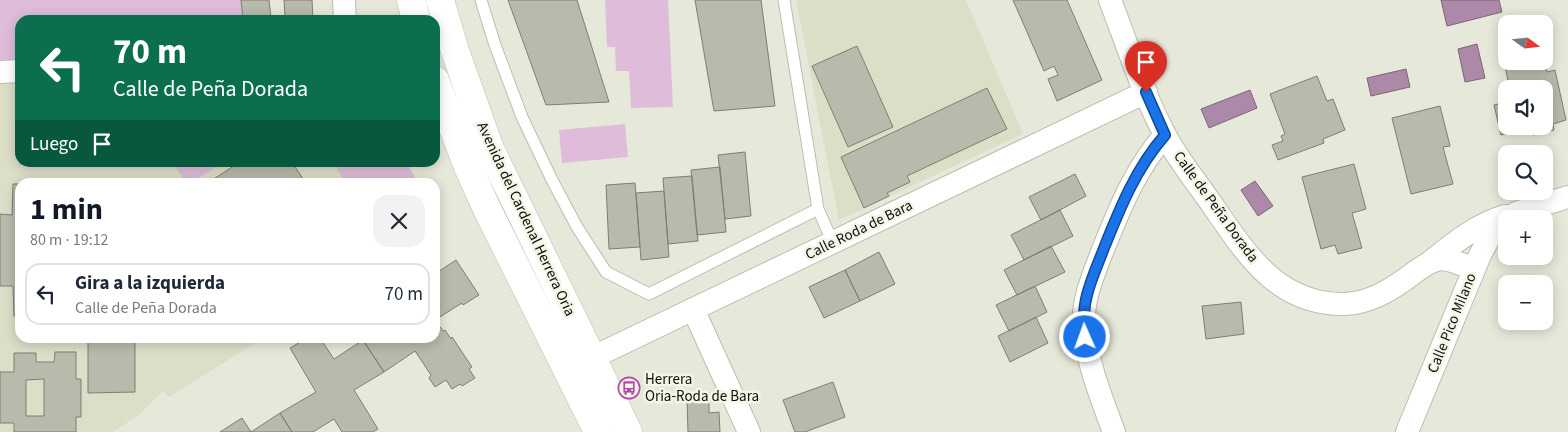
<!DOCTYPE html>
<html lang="es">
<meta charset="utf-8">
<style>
:root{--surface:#fff;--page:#f2f2f3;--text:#1f2937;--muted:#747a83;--line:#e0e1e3;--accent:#111827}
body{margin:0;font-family:"Source Sans 3",sans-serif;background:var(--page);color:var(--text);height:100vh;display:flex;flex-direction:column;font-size:19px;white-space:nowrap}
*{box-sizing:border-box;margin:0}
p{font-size:16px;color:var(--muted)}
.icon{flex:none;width:28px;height:28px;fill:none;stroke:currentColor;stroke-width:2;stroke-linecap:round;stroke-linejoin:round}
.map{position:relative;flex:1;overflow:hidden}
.drawer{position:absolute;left:15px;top:178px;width:425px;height:165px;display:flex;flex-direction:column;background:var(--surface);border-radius:15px;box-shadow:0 2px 12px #0003}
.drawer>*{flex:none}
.hud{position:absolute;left:15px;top:15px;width:425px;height:152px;border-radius:15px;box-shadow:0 2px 12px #0003;background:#0b6e4f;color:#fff;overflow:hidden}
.needle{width:32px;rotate:105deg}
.controls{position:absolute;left:1498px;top:15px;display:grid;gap:10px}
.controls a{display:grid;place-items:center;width:55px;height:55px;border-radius:10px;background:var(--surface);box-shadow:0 2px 12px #0003;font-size:25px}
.pin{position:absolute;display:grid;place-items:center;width:42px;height:42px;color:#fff;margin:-51px -21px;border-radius:50% 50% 50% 0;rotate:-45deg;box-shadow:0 0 5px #0007}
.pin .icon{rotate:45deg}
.me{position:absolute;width:55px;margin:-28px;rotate:358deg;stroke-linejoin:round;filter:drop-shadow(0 0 4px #0008)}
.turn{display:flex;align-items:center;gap:18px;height:105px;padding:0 15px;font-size:22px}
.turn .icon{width:65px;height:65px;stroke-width:2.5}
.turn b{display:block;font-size:35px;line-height:42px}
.then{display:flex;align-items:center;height:48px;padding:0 15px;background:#0003;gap:10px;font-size:19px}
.round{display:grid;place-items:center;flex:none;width:52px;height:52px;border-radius:15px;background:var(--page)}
.head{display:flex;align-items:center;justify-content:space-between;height:85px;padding:0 15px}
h1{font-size:30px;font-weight:700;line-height:38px;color:var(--accent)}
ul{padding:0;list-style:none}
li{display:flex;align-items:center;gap:15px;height:62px;margin:0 10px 8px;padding:0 5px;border:2px solid var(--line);border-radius:15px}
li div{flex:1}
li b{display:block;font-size:19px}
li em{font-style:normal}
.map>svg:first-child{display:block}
.built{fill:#dcdec8}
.green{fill:#dfbdda}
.water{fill:#ad89a9;stroke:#7d6479}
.building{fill:#b9baac;stroke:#7d7f71;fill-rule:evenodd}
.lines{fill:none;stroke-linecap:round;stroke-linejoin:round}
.lane-casing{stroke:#bbbdaf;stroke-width:13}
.street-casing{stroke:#bbbdaf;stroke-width:24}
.secondary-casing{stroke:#bbbdaf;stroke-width:29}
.lane{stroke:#fff;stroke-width:11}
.street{stroke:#fff;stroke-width:22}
.secondary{stroke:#fff;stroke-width:28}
.route-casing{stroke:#114b97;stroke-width:12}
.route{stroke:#1a73e8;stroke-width:9}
.labels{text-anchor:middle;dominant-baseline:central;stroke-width:5;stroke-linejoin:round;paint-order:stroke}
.street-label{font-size:15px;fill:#0e0f0a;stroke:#f3f5e6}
.poi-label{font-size:15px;fill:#0e0f0a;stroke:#f3f5e6;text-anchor:start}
</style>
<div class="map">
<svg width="1568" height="432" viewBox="0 0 1568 432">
<rect width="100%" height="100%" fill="#e6e8d9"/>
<!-- built -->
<path class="built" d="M796,0H966L1023,134L839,220Z
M20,75V162L407,163L417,182H20V338H263L169,397L163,391L140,414L113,432H0V76Z"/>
<!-- green -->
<path class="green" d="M0,0H241L243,20H20V61L0,62Z
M605,0H668L673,107L631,108L629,71H616L615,47H607Z
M18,86H20V162H68V164L19,165Z
M625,124L628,157L562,163L559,130Z
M173,163H223L192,182H186Z
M334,163H407L417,182H345Z"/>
<!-- water -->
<path class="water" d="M1441,0H1499L1502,12L1447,26Z
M1477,44L1485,78L1465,82L1458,49Z
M1406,69L1410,87L1371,96L1367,78Z
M1250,90L1257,108L1209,128L1201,109Z
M1255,181L1273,206L1258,216L1241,190Z"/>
<!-- building -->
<path class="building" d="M241,0H269L271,18L285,17L284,0H312L313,20H243Z
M508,0H577L609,102L546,105Z
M695,0H761L775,106L714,111Z
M1013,0H1067L1102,80L1057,101L1048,79L1058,75L1054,66L1044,71Z
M857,46L893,127L848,147L812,66Z
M1506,48V61H1544V56L1547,72L1555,70L1566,120L1553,124L1554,130L1533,135L1532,127L1501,135L1494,105L1506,102V126H1544V89H1510L1501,49Z
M1317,76L1327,101L1333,99L1345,130L1323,139L1324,143L1278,160L1272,145L1283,141L1281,136L1285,134L1270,94Z
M987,88L1007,129L907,176L910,182L887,193L889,196L864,208L841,157Z
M1440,106L1450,146L1443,147L1453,184L1411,194L1392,118Z
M745,152L751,216L725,219L718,155Z
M240,162H292L305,182H209Z
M1354,164L1366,209L1352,213L1362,248L1338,254L1335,245L1321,249L1302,177Z
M720,167L726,232L697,235L691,170Z
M1075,174L1086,196L1041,220L1029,197Z
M692,176L698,241L668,244L663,178Z
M635,183L640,247L609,249L606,185Z
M13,184H20V316H14L13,286H0V214L12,215Z
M664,191L669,257L641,260L636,193Z
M1060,210L1073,236L1024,260L1011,235Z
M1051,246L1065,272L1017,295L1004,270Z
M879,252L895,284L860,301L845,270Z
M456,260L479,295L463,305L462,303L435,320L443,331L445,330L451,339L452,337L472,367L469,369L475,378L462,386L460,384L452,389L446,380L435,387L429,378L431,375L415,351L384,372L363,340L367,338H435V274Z
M845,270L860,301L824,318L809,287Z
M1035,286L1047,312L1009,331L996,305Z
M1241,302L1244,334L1206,339L1202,306Z
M1036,317L1048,343L1010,362L998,336Z
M88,338H135V392L88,393Z
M307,338H320L334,359L363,340L384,372L354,390L378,429L373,432H342L334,419L313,432H292L280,413L316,392L290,348Z
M55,352H76V379H81V417H76V432H14V423H0V372H14V353H36V362H54ZM44,379V416H26V380Z
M833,382L845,417L805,432H795L783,400Z
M687,399H709V413L719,412L720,432H688Z
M280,413L292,432H220L242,418L251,432Z"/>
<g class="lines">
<!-- lane casing -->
<g class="lane-casing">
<path id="lane" d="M481,0L495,45L522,117L552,180L577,227L606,272L649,294L818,209
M784,0L818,209L833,243"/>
</g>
<!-- street casing -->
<g class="street-casing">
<path id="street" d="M344,0L345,20
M1110,0C1127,44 1142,91 1164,133C1175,155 1192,176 1206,196C1243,248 1273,305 1345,304C1369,303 1389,291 1407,278C1416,271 1425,264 1436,260C1451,256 1462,269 1476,265
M0,72L20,71
M1516,213L1568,197
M1429,263C1453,244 1475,225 1505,216
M693,309L749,432
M577,365L1146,92
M1114,432C1101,397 1087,363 1084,326C1082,300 1093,276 1102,252C1119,210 1135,169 1165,135
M1407,432L1480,255L1490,236L1506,220"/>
</g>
<!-- secondary casing -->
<g class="secondary-casing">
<path id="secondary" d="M411,0L416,20
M440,0L455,51L490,149L628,432
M435,80L468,167L487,209L598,432"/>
</g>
<!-- lane -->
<use href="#lane" class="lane"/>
<!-- street -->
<use href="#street" class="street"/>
<!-- secondary -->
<use href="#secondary" class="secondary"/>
</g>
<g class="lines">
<!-- route casing -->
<g class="route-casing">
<path id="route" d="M1085,337C1084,323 1083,309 1087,295C1091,279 1098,264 1104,248C1120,208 1136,168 1165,135L1146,92"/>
</g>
<!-- route -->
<use href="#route" class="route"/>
</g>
<!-- icons -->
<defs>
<g id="bus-ring" transform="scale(1.125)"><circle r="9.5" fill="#f3f5e6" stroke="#b349ab" stroke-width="1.5"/><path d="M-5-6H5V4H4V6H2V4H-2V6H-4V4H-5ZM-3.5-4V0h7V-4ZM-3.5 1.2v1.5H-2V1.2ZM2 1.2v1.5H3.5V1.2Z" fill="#b349ab"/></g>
</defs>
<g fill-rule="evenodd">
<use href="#bus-ring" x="629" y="388"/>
</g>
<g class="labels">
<!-- street labels -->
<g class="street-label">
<text transform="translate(1216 207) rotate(54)">Calle de Peña Dorada</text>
<text transform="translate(526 219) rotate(65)">Avenida del Cardenal Herrera Oria</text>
<text transform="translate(859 230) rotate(-26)">Calle Roda de Bara</text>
<text transform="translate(1452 323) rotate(-68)">Calle Pico Milano</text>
</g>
<!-- poi labels -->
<g class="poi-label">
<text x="645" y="379">Herrera<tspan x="645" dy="17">Oria-Roda de Bara</tspan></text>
</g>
</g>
</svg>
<div class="controls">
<a><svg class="needle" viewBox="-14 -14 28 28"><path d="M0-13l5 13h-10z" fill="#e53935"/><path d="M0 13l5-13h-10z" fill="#747a83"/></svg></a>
<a><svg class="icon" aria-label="sound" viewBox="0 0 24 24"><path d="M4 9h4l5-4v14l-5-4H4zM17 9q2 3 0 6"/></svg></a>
<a><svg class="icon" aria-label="search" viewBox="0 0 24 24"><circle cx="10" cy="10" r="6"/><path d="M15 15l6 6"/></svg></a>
<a>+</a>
<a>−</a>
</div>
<div class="pin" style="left:1146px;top:92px;background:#d93025"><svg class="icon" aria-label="arrive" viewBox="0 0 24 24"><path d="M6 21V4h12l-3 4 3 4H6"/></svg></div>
<svg class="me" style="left:1085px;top:337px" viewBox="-20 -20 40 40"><circle r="17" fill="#1a73e8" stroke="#fff" stroke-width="3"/><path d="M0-11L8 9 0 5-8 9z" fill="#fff"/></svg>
<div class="hud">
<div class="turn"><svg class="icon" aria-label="left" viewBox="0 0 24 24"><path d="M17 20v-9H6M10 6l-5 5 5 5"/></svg><div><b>70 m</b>Calle de Peña Dorada</div></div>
<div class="then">Luego<svg class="icon" aria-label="arrive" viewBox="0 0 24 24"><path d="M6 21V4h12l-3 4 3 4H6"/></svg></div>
</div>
<section class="drawer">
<div class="head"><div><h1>1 min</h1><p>80 m · 19:12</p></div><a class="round"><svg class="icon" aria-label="close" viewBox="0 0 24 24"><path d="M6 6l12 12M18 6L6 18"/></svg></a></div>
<ul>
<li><svg class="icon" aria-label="left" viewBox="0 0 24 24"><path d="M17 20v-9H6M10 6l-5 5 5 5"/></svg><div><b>Gira a la izquierda</b><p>Calle de Peña Dorada</p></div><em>70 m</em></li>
</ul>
</section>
</div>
